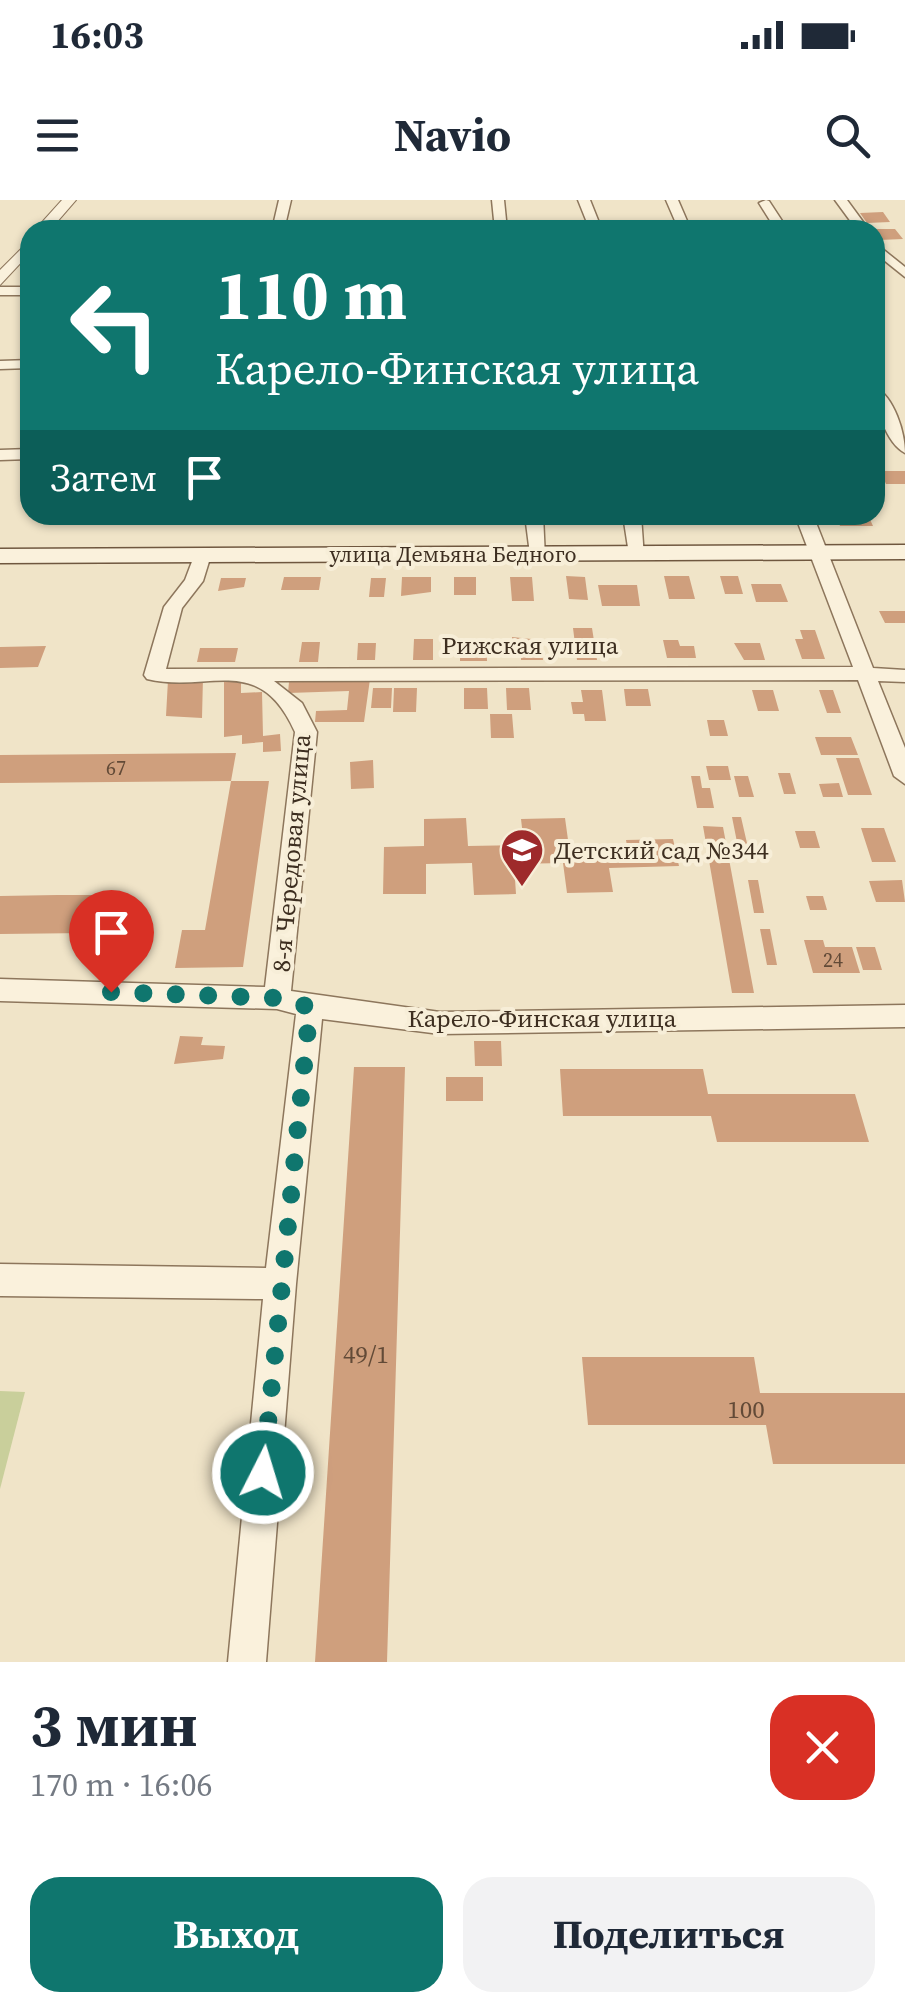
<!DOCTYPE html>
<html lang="ru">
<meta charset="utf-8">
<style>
:root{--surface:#fff;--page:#f2f2f3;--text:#1f2937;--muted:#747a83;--accent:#0f766e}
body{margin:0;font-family:"Source Serif 4",serif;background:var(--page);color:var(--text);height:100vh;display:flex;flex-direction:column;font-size:38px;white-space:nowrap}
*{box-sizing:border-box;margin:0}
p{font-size:32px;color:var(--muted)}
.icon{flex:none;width:55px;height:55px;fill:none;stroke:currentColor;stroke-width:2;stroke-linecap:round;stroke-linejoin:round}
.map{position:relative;height:1462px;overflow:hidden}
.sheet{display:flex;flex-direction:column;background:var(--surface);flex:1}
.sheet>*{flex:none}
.guide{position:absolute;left:20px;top:20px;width:865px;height:305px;border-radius:30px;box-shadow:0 2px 8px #0004;background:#0f766e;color:#fff;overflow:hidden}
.pin{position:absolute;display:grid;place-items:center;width:85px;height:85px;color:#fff;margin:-102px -42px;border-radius:50% 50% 50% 0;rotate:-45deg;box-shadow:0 0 10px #0007}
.pin .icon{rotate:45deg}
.me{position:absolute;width:110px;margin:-55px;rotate:5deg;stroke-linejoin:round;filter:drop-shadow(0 0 8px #0008)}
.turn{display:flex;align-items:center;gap:35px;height:210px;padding:0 30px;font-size:45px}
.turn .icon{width:130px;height:130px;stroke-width:2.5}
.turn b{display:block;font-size:70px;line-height:85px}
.then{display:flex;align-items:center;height:95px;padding:0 30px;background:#0003;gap:20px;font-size:38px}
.round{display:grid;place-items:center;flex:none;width:105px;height:105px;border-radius:30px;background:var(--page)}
.summary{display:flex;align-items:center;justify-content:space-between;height:170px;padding:0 30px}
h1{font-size:60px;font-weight:700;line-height:75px}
.primary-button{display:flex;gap:20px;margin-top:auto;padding:20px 30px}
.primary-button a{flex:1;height:115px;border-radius:30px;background:var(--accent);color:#fff;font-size:40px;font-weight:700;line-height:115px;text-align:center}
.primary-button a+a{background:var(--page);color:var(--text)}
.status{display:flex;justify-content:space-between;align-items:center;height:70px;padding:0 50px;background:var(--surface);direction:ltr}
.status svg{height:28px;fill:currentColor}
header{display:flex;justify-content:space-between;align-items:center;height:130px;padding:0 30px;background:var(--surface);font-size:45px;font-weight:700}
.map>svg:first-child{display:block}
.green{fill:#c9cf9b}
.building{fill:#cf9f7d}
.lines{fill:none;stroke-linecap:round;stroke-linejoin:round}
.minor-casing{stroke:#8d765c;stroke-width:3}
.tertiary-casing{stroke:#8d765c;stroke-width:2}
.secondary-casing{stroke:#6f573f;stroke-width:3}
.minor{fill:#faf1dc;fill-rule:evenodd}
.tertiary{fill:#faf1dc;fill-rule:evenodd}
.secondary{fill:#faf1dc;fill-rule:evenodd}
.route{stroke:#0f766e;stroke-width:18;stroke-dasharray:0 32.4}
.labels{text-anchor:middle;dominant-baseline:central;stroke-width:8;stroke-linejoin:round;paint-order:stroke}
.number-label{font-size:20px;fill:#624a37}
.far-street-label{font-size:22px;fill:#3d2e20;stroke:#f7eed8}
.street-label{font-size:25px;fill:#3d2e20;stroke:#f7eed8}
.poi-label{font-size:25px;fill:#3d2e20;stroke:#f7eed8;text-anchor:start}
.near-number-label{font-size:25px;fill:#624a37}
</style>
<div class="status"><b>16:03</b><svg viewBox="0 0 49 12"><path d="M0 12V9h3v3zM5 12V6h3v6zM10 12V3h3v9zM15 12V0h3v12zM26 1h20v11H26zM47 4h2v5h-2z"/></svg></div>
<header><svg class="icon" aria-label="menu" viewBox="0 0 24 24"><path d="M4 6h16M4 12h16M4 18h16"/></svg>Navio<svg class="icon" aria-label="search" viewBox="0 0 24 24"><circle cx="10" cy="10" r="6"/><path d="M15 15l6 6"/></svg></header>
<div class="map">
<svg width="905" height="1462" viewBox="0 0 905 1462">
<rect width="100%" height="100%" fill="#f0e4c8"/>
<!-- green -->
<path class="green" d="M0,1191L25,1192L0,1289Z"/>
<!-- building -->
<path class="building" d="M883,12L890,22L867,23L860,13Z
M875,29H895L903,39L879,40Z
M880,271H905V284H886Z
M836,315H868L873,326H840Z
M566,376L585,377L588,400L569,399Z
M664,376H689L695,399H669Z
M720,376H738L743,394H725Z
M284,377H321L319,390H281Z
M402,377H431V392L401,396Z
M454,377H476V395H454Z
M510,377H532L534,401H512Z
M221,378H246L244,387L218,391Z
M371,378H386L384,397H369Z
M751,384H781L788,402H756Z
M598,385H637L640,406H602Z
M879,411H905V423H885Z
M573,428H592L597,460H577Z
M800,430H815L825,459H802L795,439H803Z
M512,437L541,440L543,460H521V452H513Z
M414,439H433V460H413Z
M460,439H486L487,461H460Z
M663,440H678L680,446H694L696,458H667Z
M302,442H320L318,462H299Z
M358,443H376L375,460H357Z
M734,443H760L765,460H744Z
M46,446L38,467L0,468V447Z
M200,448H238L235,462H197Z
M241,476V493L262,492L263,536L280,534L281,551L263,552V542L242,544V535L224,537V477Z
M203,477L202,518L166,516L168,480Z
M370,479L364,522H315L316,511L347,510L349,491L288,493L289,482Z
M373,488H392L391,508H371Z
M394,488H417L416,512H393Z
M464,488H487L488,509H464Z
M506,488H529L531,510H507Z
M624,489H648L651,506H626Z
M581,490H602L606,521H585L584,514H573L571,502H583Z
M752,490H773L779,511H758Z
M819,490H833L841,513H827Z
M490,514H512L514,538H491Z
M707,520H724L728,536H710Z
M815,537H851L858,555H821Z
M236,553L231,581H269L243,767L175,768L182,730H205L231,581L0,583V555Z
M836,558H859L872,595H848Z
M373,560L374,588L351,589L350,562Z
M706,566H728L731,580H709Z
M778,573H790L796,594H784Z
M691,576H700L702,588H710L714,608H697Z
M734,576H748L754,597H739Z
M839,583L843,597H823L819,584Z
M732,617H741L749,652H739Z
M466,618L468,646L524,645L521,619L565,618L569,647L627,646L626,640L673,639L679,666L609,668L613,692L567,693L563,663L514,664L516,694L474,695L472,663L426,664V694H383L384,647L424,646V619Z
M703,626L723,627L754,793H732Z
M861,628H884L896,662H872Z
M795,631H815L820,648H800Z
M748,680H758L764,713H754Z
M902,680L905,702H876L869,681Z
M57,695H97L88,733L0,734V696Z
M806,696H823L827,710H810Z
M760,729H770L777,765H767Z
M804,740H823L825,747H852L860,773H813Z
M856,747H875L882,770H863Z
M180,836L203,837L201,845L225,846L223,859L174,864Z
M474,841H501L502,866H475Z
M354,867H405L387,1462H315Z
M560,869H703L708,894H855L869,942H717L711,916H563Z
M446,877H483V901H446Z
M582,1157H754L760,1193H905V1264H773L766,1225H588Z"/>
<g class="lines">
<!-- minor casing -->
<g class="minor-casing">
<path id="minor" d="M279,0H291L284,30H272Z
M492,0H504L507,30H495Z
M578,0H590L602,30H590Z
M666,0H678L691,30H679Z
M766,0L769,1L788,30H776L759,3Z
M835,0H847L869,30H857Z
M875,43L905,67V77L875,53Z
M0,87H30V95H0Z
M30,160V168L0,169V161Z
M875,187C894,197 905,232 905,253C886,243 875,207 875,187Z
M30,249V259L0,260V250Z
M216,315H234V316L225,321Z
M525,315H543L545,358L539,359L530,354Z
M623,315H641L644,358L638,359L629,354Z
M795,315H813L873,468L905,470V482L878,481L905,548V584L894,576L858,480L274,481L302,503L317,532L291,791L440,812L905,805V827L440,834L322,819L296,1084L266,1462H228L263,1099L0,1096V1064L266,1068L296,814L277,809L0,801V779L265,787L295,532C259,451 209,494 147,479L144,475L164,407L185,380L196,351H208L211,355L203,381L182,408L166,469L853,467Z"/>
</g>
<!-- tertiary casing -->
<g class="tertiary-casing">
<path id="tertiary" d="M62,0H76L50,30H35Z
M30,40V53L0,85V70Z"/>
</g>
<!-- secondary casing -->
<g class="secondary-casing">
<path id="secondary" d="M905,345V359L0,363V349Z"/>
</g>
<!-- minor -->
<use href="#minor" class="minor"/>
<!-- tertiary -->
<use href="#tertiary" class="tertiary"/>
<!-- secondary -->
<use href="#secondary" class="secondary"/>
</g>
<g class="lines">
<!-- route -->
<path class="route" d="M111,792L277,798L310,807L263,1273"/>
</g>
<!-- icons -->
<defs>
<g id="school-pin" transform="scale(2.25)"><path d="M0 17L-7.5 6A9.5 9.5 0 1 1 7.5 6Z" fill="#9e2a2b" stroke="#f7eed8"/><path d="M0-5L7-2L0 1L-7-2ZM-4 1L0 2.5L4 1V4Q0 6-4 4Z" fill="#fff"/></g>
</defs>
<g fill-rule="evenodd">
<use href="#school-pin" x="522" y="650"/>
</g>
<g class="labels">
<!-- number labels -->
<g class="number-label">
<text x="116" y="568">67</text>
<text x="833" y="760">24</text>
</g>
<!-- far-street labels -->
<g class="far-street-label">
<text x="453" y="354">улица Демьяна Бедного</text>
</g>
<!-- street labels -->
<g class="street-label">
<text x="530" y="445">Рижская улица</text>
<text transform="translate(291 653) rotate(-85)">8-я Чередовая улица</text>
<text x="542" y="818">Карело-Финская улица</text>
</g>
<!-- poi labels -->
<g class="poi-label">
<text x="554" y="650">Детский сад №344</text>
</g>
<!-- near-number labels -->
<g class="near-number-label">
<text x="366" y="1154">49/1</text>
<text x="746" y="1209">100</text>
</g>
</g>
</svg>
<div class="pin" style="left:111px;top:792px;background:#d93025"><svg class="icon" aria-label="arrive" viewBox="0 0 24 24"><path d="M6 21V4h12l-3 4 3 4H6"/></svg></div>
<svg class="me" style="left:263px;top:1273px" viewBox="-20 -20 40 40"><circle r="17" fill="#0f766e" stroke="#fff" stroke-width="3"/><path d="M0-11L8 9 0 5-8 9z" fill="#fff"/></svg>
<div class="guide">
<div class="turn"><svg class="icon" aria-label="left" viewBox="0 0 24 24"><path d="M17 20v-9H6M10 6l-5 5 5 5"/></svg><div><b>110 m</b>Карело-Финская улица</div></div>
<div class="then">Затем<svg class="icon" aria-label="arrive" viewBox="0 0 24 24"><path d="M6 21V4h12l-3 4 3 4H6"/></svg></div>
</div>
</div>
<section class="sheet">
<div class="summary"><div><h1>3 мин</h1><p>170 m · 16:06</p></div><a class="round" style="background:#d93025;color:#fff"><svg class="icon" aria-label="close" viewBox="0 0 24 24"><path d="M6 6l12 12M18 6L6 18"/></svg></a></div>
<div class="primary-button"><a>Выход</a><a>Поделиться</a></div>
</section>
